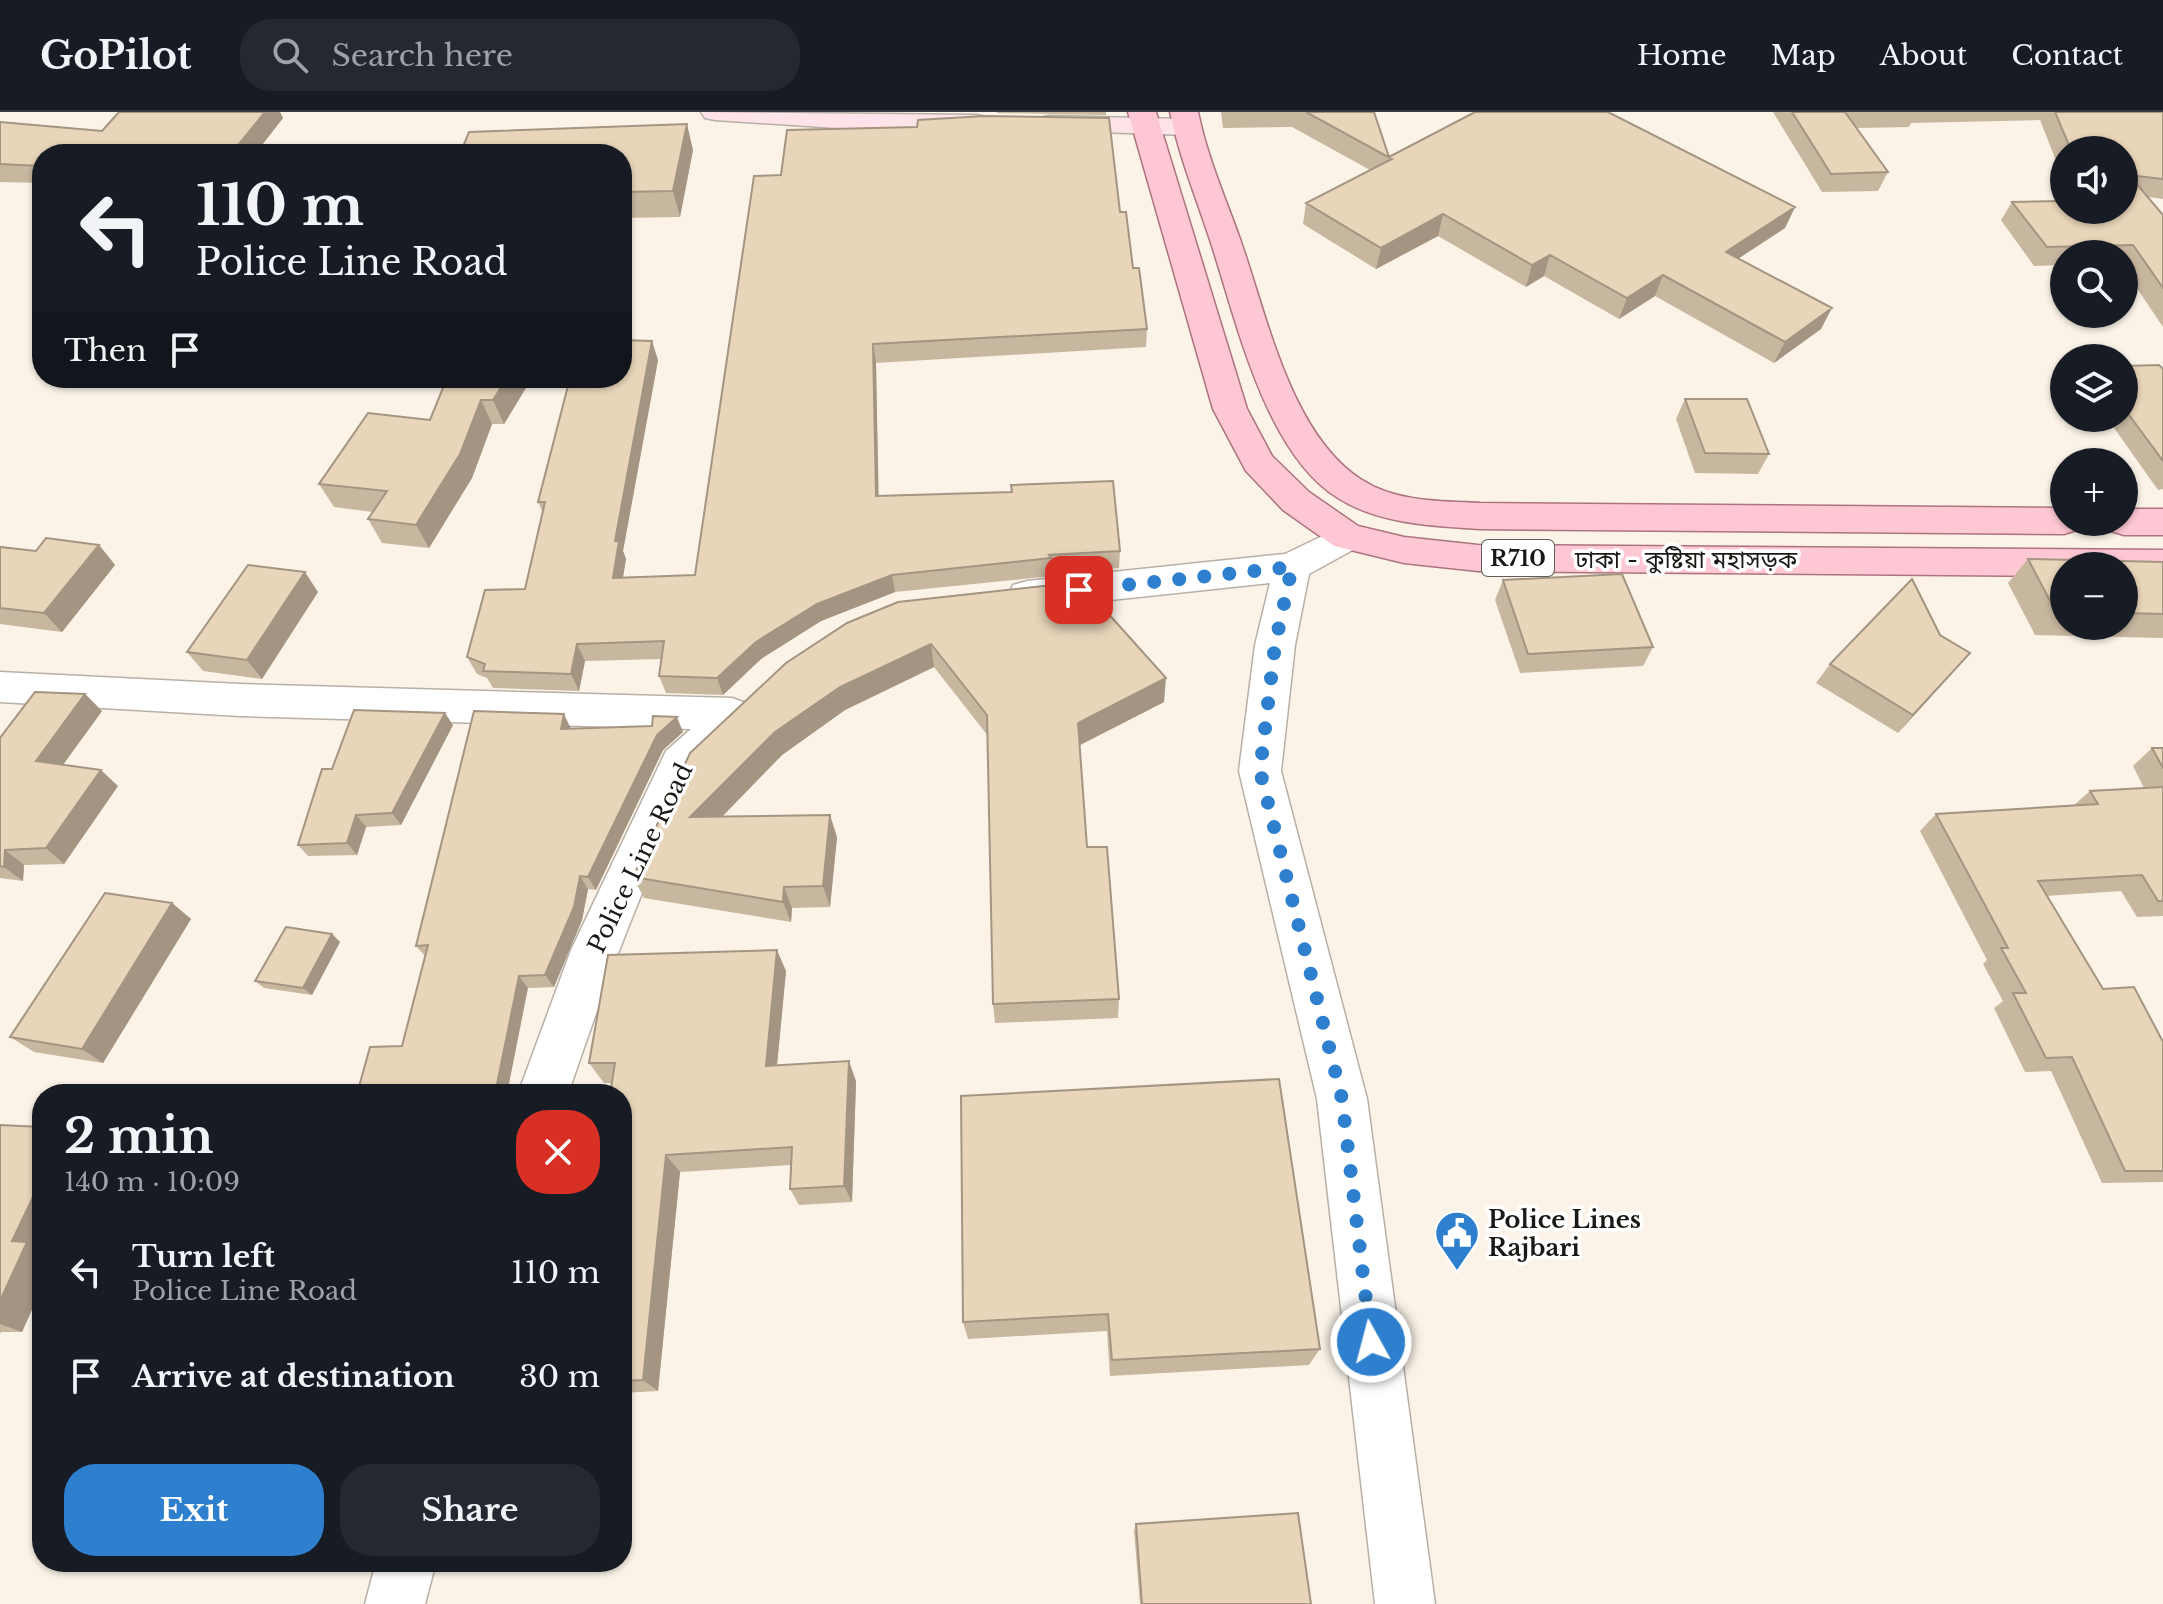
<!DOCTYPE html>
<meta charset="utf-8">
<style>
:root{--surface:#171b24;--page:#242831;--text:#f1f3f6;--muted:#9ea1a6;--line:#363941;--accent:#2e80cf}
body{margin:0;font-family:"Libre Baskerville","Noto Sans Bengali",serif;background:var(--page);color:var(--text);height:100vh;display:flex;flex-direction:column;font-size:30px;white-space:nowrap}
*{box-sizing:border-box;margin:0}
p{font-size:26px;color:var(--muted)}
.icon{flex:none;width:44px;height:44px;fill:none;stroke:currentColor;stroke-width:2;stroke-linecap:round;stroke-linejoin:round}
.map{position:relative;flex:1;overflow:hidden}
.panel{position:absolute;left:32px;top:972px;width:600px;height:488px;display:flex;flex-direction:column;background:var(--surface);border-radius:32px;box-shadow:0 2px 6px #0004}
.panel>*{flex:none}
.banner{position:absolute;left:32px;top:32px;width:600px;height:244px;border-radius:32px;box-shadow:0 2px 6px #0004;background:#171b24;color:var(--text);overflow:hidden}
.fabs{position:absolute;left:2050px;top:24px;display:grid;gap:16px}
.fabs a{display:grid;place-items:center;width:88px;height:88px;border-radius:50%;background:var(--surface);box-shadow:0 2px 6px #0004;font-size:40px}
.pin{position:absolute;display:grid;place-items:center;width:68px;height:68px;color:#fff;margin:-34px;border-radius:16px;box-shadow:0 4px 12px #0006}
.me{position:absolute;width:88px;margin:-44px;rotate:353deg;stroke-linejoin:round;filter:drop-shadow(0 0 6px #0008)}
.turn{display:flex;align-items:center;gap:28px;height:168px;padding:0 32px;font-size:36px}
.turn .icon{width:104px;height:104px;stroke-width:2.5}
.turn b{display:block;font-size:56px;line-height:68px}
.then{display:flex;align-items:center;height:76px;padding:0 32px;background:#0003;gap:16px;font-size:30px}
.round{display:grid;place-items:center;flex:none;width:84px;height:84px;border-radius:32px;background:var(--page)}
.overview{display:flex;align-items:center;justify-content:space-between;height:136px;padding:0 32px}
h1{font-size:48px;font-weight:700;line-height:60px}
.primary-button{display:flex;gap:16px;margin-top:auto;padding:16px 32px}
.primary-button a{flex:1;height:92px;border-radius:32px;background:var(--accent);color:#fff;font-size:32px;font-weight:700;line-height:92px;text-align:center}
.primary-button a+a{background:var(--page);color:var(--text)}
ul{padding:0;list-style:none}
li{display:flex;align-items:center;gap:24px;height:104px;padding:0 32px}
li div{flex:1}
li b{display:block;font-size:30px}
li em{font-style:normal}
header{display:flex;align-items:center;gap:48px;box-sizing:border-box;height:112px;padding:0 40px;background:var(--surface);border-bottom:2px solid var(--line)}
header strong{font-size:38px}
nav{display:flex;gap:44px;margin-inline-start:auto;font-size:28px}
.search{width:560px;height:72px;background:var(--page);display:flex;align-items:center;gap:20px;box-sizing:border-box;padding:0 28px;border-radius:32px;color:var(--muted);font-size:30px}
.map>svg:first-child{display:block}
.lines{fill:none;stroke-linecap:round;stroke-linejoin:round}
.street-casing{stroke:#b8b0a6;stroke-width:3}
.secondary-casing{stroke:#b8b0a6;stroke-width:3}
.primary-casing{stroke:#ad737e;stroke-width:3}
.street{fill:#fff;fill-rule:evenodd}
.secondary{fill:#fee4e9;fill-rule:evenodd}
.primary{fill:#fdc8d3;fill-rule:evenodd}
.wall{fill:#c8b79f;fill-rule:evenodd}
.shaded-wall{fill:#a39582}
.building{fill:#e9d5b9;stroke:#a39582;stroke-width:2}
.route{stroke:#2e80cf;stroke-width:14;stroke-dasharray:0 25.2}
.labels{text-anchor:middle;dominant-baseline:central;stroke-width:7;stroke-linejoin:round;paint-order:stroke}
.shield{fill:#fff;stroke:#5f5e5b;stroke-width:2}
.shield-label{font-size:22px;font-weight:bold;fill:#1b1915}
.street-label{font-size:24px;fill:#1b1915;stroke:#fff}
.poi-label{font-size:24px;font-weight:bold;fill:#1b1915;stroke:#fff;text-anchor:start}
</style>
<header>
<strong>GoPilot</strong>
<div class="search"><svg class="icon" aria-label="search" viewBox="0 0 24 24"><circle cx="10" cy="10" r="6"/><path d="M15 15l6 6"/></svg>Search here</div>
<nav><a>Home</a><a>Map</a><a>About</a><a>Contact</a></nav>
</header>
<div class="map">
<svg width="2163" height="1492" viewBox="0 0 2163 1492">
<rect width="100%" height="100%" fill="#fbf3e8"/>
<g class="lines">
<!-- street casing -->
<g class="street-casing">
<path id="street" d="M1347,412L1360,416L1365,425L1360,434L1309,462L1295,533L1281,659L1367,987L1435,1492H1375L1317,987L1239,659L1255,533L1270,471L1027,497L1013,493L1008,483L1013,473L1027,469L1285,442Z
M0,560L240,572L732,586L746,591L752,603C739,628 708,641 695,666C643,767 605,874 568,982H518L571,838L666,639L691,617L240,604L0,590Z
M376,1450H436L425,1492H365Z"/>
</g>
<!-- secondary casing -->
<g class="secondary-casing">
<path id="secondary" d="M701,0L976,3L986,5L990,11L986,17L976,19L853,17L715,8L705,6Z
M1049,4L1186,7L1196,9L1200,15L1196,21L1186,23L1039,18L1035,12L1039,6Z"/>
</g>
<!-- primary casing -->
<g class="primary-casing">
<path id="primary" d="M1128,0H1156L1247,297L1272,344L1309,380L1358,414L1404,425L1478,433L2163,438V464H2124V454H2064V464L1478,459L1404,451L1334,434L1283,398L1246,359L1213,297Z
M1170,0H1198C1207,44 1225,85 1240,127C1267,203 1290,322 1362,368C1396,390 1441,389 1480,391L2064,396V410H2082L2077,418L2064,422L1480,417C1433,414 1379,412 1338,386C1264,340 1236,206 1210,128C1196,85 1179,44 1170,0Z
M2124,397H2163V423H2124L2111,419L2106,410H2124Z"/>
</g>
<!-- street -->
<use href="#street" class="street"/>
<!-- secondary -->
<use href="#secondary" class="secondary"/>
<!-- primary -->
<use href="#primary" class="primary"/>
</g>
<!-- wall -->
<path class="wall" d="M119,0H280L283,6L255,42H42V71L0,70V10L102,19Z
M997,0H1106V3L997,1Z
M1221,0H1374L1389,45L1795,95L1785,116L1738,147L1821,217L1774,251L1655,184L1619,207L1544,164L1526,175L1438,124L1376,157L1303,112L1306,91L1370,58L1292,15L1223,16Z
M1773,0H2163V87L2148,85L2163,103V215L2124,157V142H2064V153L2034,154L2001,108L2012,90L2124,98V38H2064V69L2040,8L1911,11L1909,15L1857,16L1888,60L1878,79L1822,80Z
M693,38L680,105L622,106V42Z
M754,64L1120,100L1147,217L1146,235L876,251L878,384L1120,439L1119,456L1052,460V464L895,480L821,509L761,547L723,583L666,581L659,564L661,547L585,549L579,579L493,576L487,566L477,562L467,545L525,477L543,401L538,390L658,248L623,439L626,447L623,465L695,463Z
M2124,254L2163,257V377L2158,378L2107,306H2124Z
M447,266H532L504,312H492L472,366L429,436L382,431L368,407L373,400L334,395L319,372L430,308Z
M1685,287L1769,342L1758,362L1695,361L1676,307Z
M99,433L115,453L62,520L0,512V434L36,439Z
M2028,447L2163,450V526L2035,523L2008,471ZM2064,454H2124V514H2064Z
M1503,468L1653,535L1643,554L1520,561L1495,488Z
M318,480L262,567L203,559L187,540Z
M847,511L1164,590L1080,633L1087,735L1119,887L1118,906L995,911L993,892L988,624L934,555L845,598L782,643L722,705L837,725L830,795L792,796L791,810L644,786L633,765Z
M1830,552L1954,559L1898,621L1816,571Z
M85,582L102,599L63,653L118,674L64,752L24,753L23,769L0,766V626Z
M453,613L401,713L366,715L357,743L308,744L298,733L332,657Z
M652,614L683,620L663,638L596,778L588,777L582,808L554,875L528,876L402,934L425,844L416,834L571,617Z
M2152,636H2163V804L2137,805L2121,779L2046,784L2103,877L2163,930V1070L2102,1071L2051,959L2025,960L1994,896L2003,889L1983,852L1987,848L1920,719L1936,702L2074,693L2090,679L2144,676L2133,654Z
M172,791L191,807L103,951L34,940L10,925Z
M332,822L340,830L312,883L264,876L255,869Z
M786,859L777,953L856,969L852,1090L799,1093L790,1077L791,1053L680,1060L658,1279L622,1281V982L612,971H604L589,951Z
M961,984L1320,1237L1309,1253L1110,1264L1107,1219L968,1227L963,1210Z
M0,1013L42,1015V1175L22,1220H1L0,1222Z
M1136,1412L1311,1492H1140L1134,1419Z"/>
<!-- shaded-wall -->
<path class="shaded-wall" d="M265,0H280L283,6L255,42H231Z
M687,12L693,38L680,105L673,79Z
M1795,95L1785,116L1716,161L1726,140Z
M1443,102L1438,124L1376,157L1381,136Z
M1550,143L1544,164L1526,175L1532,153Z
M1663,163L1655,184L1619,207L1627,186Z
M1832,196L1821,217L1774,251L1785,230Z
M652,229L658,248L623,439L626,447L620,483L613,466L615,429Z
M873,232L876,251L879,402L876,384Z
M507,266H532L504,312L493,288Z
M481,288L492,312L472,366L429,436L416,413Z
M99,433L115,453L62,520L44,501Z
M305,460L318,480L262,567L247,548Z
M892,463L895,480L821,509L761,547L723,583L717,566L756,530L817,492Z
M577,532L585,549L579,579L571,562Z
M931,532L934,555L845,598L782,643L700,727L690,705L775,620L840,575Z
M1970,541L1954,559L1898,621L1913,603Z
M1166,566L1164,590L1078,634V611Z
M85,582L102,599L54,665L36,649Z
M445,601L453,613L401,713L392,701Z
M564,602L571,617H561Z
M677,605L683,620L663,638L596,778L588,765L657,623Z
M101,658L118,674L64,752L46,736Z
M356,703L366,715L357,743L347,731Z
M830,703L837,725L830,795L823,774Z
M5,738L24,753L23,769L4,755Z
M580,764L588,777L582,808L554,875L545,863Z
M784,775L792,796L791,810L783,790Z
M172,791L191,807L103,951L82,937Z
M332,822L340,830L312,883L303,876Z
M777,838L786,859L775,974L766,954Z
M519,864L528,876L507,982H495Z
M849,949L856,969L852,1090L844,1074Z
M666,1043L680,1060L658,1279L643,1268Z
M42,1066V1175L22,1220L0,1212V1189L12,1129Z"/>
<!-- building -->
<path class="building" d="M119,0H265L231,42H42V54L0,52V10L102,19Z
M1306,0H1374L1389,45L1475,0H1608L1795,95L1726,140L1832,196L1785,230L1663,163L1627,186L1550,143L1532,153L1443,102L1381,136L1306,91L1392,47Z
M1792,0H1845L1888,60L1831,62Z
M2055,0H2163V67L2129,63L2163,103V176L2133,133L2047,135L2012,90L2064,89V98H2124V38H2071Z
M984,4L1109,6L1120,100H1126L1133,156H1139L1147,217L873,232L876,384L1012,380L1011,373L1113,369L1120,439L1049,443L1051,446L892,463L817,492L756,530L717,566L659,564L664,529L577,532L571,562L483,559L485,552L467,545L485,478L525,477L545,390H538L570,266H622V228L652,229L615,429H619L613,466L695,463L754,64L781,63L787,18L917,15L918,8Z
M687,12L673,79L622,80V42H460L469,20Z
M2159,253L2163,257V349L2124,296V254Z
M447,266H507L493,288H481L460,342L416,413L368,407L387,379L319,372L368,301L430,308Z
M1685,287H1747L1769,342L1705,341Z
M46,426L99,433L44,501L0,496V435L36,439Z
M2028,447L2163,450V502L2124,501V454H2064V500H2056Z
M248,453L305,460L247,548L187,540Z
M1622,462L1653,535L1528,542L1503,468Z
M1912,467L1940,523L1970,541L1913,603L1830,552Z
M1080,470L1166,566L1078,611L1087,735H1107L1119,887L993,892L987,603L931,532L840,575L775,620L690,705L830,703L823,774L784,775L783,790L633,765L690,641L786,551L847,511L898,490Z
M35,580L85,582L36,649L101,658L46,736L5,738L4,755L0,754V626Z
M354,598L445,601L392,701L356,703L347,731L298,733L322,657H332Z
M474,599L564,602L561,617L652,614L653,604L677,605L657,623L588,765L580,764L574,795L545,863L519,864L495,982H357L370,935L402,934L428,833L416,834Z
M2152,636H2163V656Z
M2163,675V789H2158L2142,763L2038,769L2103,877L2134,875L2163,930V1059H2125L2072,945L2046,946L2013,881H2026L2001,836H2008L1936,702L2098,692L2090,679Z
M105,781L172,791L82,937L10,925Z
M286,815L332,822L303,876L255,869Z
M777,838L766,954L849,949L844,1074L790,1077L792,1035L666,1043L643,1268L622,1269V982H610L615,951H589L608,843Z
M1279,967L1320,1237L1112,1248L1108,1202L963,1210L961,984Z
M0,1013L42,1015V1066L12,1129L27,1130L0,1189Z
M1298,1401L1311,1492H1142L1136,1412Z"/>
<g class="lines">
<!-- route -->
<path class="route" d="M1079,478L1292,455L1275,533L1260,659L1342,987L1371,1230"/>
</g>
<!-- icons -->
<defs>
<g id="civic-pin" transform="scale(2.3)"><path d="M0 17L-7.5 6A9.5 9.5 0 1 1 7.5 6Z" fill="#2e80cf" stroke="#fff"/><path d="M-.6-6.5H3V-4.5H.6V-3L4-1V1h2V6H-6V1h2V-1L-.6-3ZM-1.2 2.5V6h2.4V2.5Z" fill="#fff"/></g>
</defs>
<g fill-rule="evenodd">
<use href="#civic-pin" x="1457" y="1121"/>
</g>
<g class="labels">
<!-- shield labels -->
<rect class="shield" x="1482" y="428" width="72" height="36" rx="6"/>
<g class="shield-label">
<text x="1518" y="446">R710</text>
</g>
<!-- street labels -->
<g class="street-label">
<text x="1686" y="447">ঢাকা - কুষ্টিয়া মহাসড়ক</text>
<text transform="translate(640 746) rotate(-64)">Police Line Road</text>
</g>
<!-- poi labels -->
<g class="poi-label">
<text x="1488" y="1107">Police Lines<tspan x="1488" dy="28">Rajbari</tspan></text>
</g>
</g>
</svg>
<div class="fabs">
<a><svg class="icon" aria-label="sound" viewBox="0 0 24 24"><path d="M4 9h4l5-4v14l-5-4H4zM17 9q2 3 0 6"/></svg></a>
<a><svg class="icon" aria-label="search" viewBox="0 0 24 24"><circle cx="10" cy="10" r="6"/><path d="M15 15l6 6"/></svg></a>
<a><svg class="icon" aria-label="layers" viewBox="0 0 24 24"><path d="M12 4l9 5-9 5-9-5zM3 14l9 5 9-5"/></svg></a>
<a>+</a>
<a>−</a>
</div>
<div class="pin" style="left:1079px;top:478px;background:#d93025"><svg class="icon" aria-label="arrive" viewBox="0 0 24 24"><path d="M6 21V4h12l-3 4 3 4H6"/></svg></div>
<svg class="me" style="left:1371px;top:1230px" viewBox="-20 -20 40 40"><circle r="17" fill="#2e80cf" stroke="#fff" stroke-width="3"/><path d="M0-11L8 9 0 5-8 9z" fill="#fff"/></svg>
<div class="banner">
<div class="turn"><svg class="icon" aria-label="left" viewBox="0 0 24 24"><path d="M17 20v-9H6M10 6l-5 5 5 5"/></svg><div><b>110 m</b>Police Line Road</div></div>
<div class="then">Then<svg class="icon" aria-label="arrive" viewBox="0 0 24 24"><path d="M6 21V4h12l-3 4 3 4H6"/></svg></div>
</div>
<section class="panel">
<div class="overview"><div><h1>2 min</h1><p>140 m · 10:09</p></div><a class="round" style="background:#d93025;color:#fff"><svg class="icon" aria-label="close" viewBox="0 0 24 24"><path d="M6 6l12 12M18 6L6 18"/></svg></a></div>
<ul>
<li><svg class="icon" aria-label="left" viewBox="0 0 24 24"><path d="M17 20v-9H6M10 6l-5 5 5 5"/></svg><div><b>Turn left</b><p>Police Line Road</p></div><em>110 m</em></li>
<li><svg class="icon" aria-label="arrive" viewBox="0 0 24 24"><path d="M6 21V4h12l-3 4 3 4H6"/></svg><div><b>Arrive at destination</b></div><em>30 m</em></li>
</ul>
<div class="primary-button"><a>Exit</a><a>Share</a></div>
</section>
</div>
